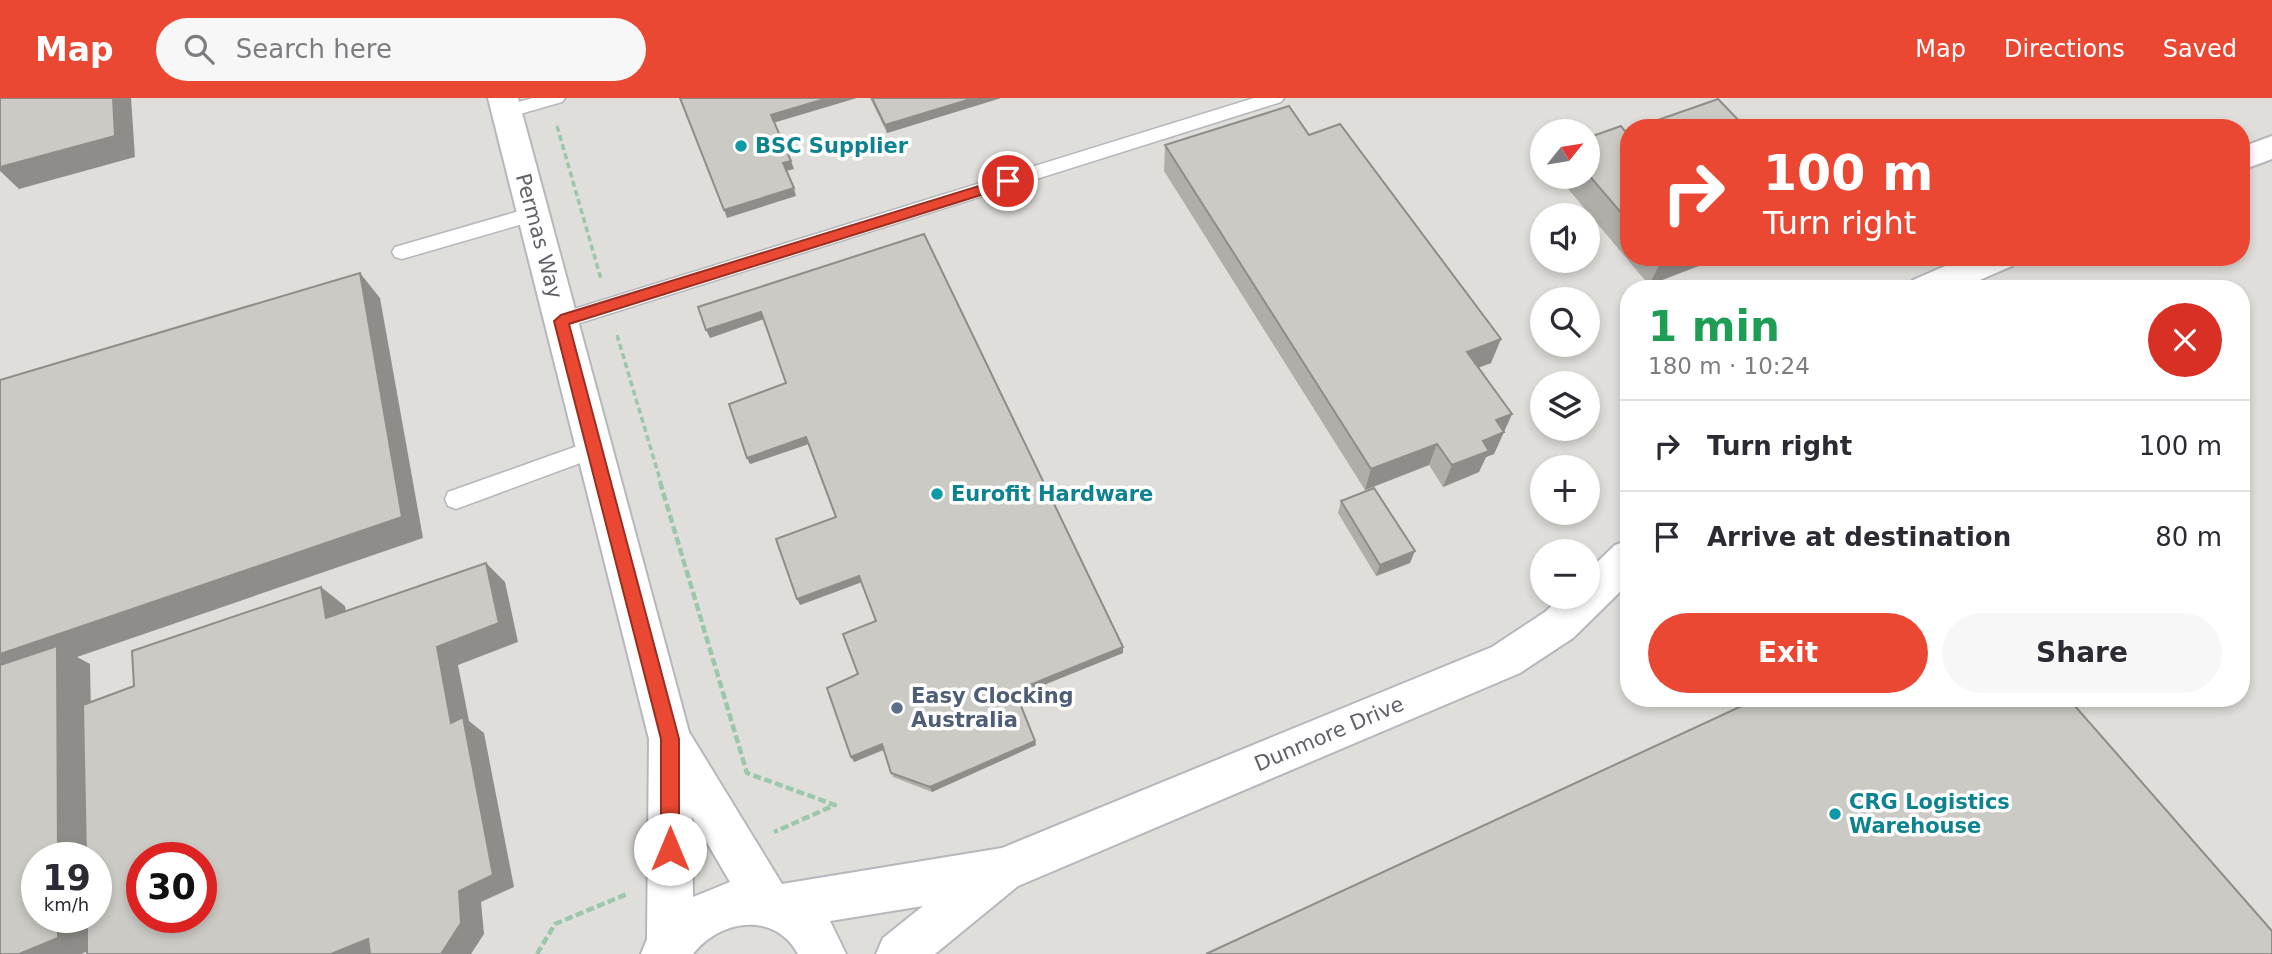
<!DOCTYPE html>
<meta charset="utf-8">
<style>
:root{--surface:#fff;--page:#f7f7f7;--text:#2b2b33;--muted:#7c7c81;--line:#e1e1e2;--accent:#eb4833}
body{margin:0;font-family:"DejaVu Sans",sans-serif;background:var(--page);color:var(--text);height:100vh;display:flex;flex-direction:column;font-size:26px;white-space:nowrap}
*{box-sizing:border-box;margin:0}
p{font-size:23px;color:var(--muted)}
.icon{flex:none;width:38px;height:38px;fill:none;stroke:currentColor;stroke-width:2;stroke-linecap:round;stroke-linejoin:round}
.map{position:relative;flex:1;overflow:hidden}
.details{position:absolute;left:1620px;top:182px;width:630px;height:427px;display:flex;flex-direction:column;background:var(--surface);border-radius:28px;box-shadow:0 4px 10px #0003}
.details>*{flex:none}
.banner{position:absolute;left:1620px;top:21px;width:630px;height:147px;border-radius:28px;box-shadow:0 4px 10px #0003;background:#eb4833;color:#fff;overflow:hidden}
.needle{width:46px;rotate:60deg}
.controls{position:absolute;left:1530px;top:21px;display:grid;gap:14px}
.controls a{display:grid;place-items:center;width:70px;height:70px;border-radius:50%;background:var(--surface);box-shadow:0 4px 10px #0003;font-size:35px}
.speed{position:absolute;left:21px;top:744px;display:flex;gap:14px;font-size:35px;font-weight:700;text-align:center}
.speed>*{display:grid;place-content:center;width:91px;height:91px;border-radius:50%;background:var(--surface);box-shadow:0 4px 10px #0003;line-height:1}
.speed small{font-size:18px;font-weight:400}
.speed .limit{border:10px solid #d22;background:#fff;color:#111}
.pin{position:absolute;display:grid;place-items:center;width:60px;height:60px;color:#fff;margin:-30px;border:4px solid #fff;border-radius:50%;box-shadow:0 2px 7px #0007}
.me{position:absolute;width:77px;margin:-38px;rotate:0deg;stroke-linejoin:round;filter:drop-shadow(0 0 5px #0008)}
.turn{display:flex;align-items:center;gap:24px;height:147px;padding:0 28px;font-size:32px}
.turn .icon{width:91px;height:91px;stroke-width:2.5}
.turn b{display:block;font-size:49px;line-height:60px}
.round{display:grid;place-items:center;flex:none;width:74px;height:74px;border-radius:37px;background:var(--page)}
.overview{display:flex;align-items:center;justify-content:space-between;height:119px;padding:0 28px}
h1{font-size:42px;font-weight:600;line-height:52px;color:#1e9e55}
.action{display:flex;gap:14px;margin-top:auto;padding:14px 28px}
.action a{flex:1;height:80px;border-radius:42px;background:var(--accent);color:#fff;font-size:28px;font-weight:600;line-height:80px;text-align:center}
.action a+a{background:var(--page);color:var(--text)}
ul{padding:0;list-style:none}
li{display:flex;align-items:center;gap:21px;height:91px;padding:0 28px;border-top:2px solid var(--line)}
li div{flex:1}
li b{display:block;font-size:26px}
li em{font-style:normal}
header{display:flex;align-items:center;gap:42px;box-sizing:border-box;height:98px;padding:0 35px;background:var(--accent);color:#fff}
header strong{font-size:33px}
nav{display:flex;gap:38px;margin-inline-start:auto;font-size:24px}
.search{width:490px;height:63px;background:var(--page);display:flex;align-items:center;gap:18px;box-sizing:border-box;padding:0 24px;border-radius:38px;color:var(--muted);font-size:26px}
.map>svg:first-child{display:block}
.industrial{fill:#e0deda;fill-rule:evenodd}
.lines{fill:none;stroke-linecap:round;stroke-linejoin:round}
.service-casing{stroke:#b5b7bc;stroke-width:3}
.minor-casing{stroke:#b5b7bc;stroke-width:4}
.path-far1{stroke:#9bc7aa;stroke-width:3.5;stroke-dasharray:6 3.5;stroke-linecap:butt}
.path{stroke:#9bc7aa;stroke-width:4.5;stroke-dasharray:8 3.5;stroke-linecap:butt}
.service{fill:#fff;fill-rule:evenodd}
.minor{fill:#fff;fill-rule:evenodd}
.wall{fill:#afaea9}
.shaded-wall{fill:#8f8d8a}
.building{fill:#cccac5;stroke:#8f8d8a;stroke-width:2;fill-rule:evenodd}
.route{fill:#eb4833;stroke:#992f21;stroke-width:2}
.culture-dot{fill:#0f9aa8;stroke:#fff;stroke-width:2.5}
.service-dot{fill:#5c6f8a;stroke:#fff;stroke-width:2.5}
.labels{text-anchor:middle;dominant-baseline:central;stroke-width:7;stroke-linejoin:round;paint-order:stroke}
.culture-label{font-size:21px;font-weight:bold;fill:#0d838f;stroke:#fff;text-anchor:start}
.street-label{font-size:21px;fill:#5f6268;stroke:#fff}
.service-label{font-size:21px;font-weight:bold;fill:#4e5e75;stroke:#fff;text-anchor:start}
</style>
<header>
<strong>Map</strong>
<div class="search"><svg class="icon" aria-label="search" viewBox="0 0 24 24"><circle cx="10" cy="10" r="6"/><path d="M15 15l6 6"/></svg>Search here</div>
<nav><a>Map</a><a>Directions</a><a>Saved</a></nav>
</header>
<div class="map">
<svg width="2272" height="856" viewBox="0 0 2272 856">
<rect width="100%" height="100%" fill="#f1efe8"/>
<!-- industrial -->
<path class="industrial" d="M0,0H2272V856H0ZM1629,30H2242V159H1629ZM1542,33H1587V79H1542ZM1542,117H1587V163H1542ZM1629,191H2242V600H1629ZM1542,201H1587V247H1542ZM1542,285H1587V331H1542ZM1542,369H1587V415H1542ZM1542,453H1587V499H1542ZM37,760H96V819H37ZM142,760H201V819H142Z"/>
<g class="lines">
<!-- service casing -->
<g class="service-casing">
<path id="service" d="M533,0H565L562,4L506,20L500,19L497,14L500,9Z
M1254,0H1284L1281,4L561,231L554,229L551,223L554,217L561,215Z
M533,109L540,111L543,116L540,121L402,161L395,159L392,154L395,149Z
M594,342L602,345L605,351L602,357L456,411L448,408L445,401L448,394Z"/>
</g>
<!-- minor casing -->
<g class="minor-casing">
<path id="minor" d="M488,0H518L689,634L782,786L1002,750L1492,549L1545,514L1561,499H1587V474L1615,447L1629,442V485L1573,540L1520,575L1018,788L935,856H876L883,840L923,808L830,823L846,856H798C775,813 720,821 693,856H641L647,841L649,641ZM692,719L730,784L693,799Z
M2272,38V61L2242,72V49Z
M1966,159H2017L2012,168L1959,191H1908L1913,182Z"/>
</g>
<!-- path-far1 -->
<path class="path-far1" d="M557,28L601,181
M617,237L661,385"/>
<!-- path -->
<path class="path" d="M660,384L747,675L835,707L774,734
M537,856L555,826L627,796"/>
<!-- service -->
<use href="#service" class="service"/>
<!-- minor -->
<use href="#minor" class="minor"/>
</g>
<!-- wall -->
<path class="wall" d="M870,0H1001L887,35Z
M1629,32V159H1722L1649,187L1558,79H1587V40Z
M1309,37L1491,265L1479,269L1512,316L1494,356L1486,359L1479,374L1443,389L1429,367L1365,392L1164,73L1165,47Z
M924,136L1123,555L1017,598L1036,647L932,694L893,679L884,652L854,664L858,576L876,523L862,484L800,507L836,419L808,346L750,366L747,360L786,285L763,221L710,240Z
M1341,403L1410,465L1376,478L1338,415Z"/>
<!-- shaded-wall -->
<path class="shaded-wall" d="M113,0H131L135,59L19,91L0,73V69Z
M828,0H857L773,25L771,17Z
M974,0H1001L887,35L885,27Z
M791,63L794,71L786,73L783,65Z
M794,90L796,98L727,120L724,112Z
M1670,159H1722L1649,187L1662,162Z
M360,175L380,200L423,440L77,559L90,566L94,760H58L0,585V556Z
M761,214L764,221L710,240L706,232Z
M1501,241L1491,265L1459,277L1467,254Z
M1512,316L1494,356L1486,359L1479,374L1443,389L1452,367L1483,343L1496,322Z
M806,339L809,346L750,366L747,360Z
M1437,346L1429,367L1365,392L1371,371Z
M1415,453L1410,465L1376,478L1380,467Z
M486,465L505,484L518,544L458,567L469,623L484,635L514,789L481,804L484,836L471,856H441L459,793L437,549Z
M859,478L862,484L800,507L797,501Z
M321,489L345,508L350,539L326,520Z
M1123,549V555L1016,598L1015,593Z
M1035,643L1036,647L932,694L930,689Z
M882,646L885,651L854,664L851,659Z
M58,819H95V850L81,856H19Z
M368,841L382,856H331Z"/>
<!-- building -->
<path class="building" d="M0,0H113L115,38L0,69Z
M680,0H828L771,17L791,63L783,65L794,90L724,112Z
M872,0H974L885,27Z
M1718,1L1746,30H1635Z
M1289,8L1309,37L1340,26L1501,241L1467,254L1512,316L1496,322L1504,334L1483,343L1489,353L1452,367L1437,346L1371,371L1165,47Z
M1621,28L1625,33L1629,32V124L1587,75V40Z
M924,136L1123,549L1015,593L1035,643L930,689L891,675L882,646L851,659L827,590L858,576L843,536L876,523L859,478L797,501L776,441L836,419L806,339L747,360L729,306L786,285L761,214L706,232L698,209Z
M360,175L402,419L0,556V282Z
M1374,390L1415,453L1380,467L1341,403Z
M486,465L499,525L437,549L451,625L463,619L493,777L459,793L461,825L441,856H370L368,841L331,856H87V819H96V760H86L83,607L134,588L132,553L321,489L326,520ZM142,760H201V819H142Z
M57,548L58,760H37V819H58V840L19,856H0V567Z
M1759,600H2068L2272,833V856H1206Z"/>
<!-- route -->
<path class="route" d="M1008,79L1013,80V87L569,226L679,641V751L676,758L670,760L663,758L661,751V641L554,223L561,217Z"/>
<!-- markers -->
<g class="culture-dot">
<circle cx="741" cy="48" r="7"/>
<circle cx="937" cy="396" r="7"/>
<circle cx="1835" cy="716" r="7"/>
</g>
<circle class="service-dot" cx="897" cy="610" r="7"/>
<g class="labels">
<!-- culture labels -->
<g class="culture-label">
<text x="755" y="48">BSC Supplier</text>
<text x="951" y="396">Eurofit Hardware</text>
<text x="1849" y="704">CRG Logistics<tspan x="1849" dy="24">Warehouse</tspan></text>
</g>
<!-- street labels -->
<g class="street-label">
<text transform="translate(539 138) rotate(75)">Permas Way</text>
<text transform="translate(1329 636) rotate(-23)">Dunmore Drive</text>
</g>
<!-- service labels -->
<g class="service-label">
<text x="911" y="598">Easy Clocking<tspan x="911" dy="24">Australia</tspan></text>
</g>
</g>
</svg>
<div class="controls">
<a><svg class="needle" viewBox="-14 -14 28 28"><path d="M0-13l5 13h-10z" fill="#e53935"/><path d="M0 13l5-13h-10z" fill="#7c7c81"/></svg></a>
<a><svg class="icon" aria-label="sound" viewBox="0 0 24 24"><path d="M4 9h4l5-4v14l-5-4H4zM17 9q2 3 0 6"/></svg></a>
<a><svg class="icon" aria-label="search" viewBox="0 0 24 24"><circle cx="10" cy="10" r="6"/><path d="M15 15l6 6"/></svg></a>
<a><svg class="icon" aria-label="layers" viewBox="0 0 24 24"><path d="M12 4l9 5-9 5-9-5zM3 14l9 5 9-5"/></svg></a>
<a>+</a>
<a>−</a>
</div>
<div class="speed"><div>19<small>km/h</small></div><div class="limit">30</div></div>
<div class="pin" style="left:1008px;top:83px;background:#d93025"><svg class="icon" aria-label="arrive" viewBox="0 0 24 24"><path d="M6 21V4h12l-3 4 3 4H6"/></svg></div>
<svg class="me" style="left:670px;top:751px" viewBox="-20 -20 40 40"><circle r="19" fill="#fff"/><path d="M0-13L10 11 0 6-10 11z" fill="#eb4833"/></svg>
<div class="banner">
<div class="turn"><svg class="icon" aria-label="right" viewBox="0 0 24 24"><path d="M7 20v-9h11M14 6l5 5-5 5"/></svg><div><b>100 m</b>Turn right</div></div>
</div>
<section class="details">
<div class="overview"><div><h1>1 min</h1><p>180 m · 10:24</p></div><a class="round" style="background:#d93025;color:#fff"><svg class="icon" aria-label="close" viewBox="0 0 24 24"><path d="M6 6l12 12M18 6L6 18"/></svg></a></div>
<ul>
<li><svg class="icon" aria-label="right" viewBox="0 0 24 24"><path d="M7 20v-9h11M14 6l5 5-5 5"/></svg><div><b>Turn right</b></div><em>100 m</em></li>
<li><svg class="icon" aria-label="arrive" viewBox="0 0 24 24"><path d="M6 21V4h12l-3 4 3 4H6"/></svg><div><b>Arrive at destination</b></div><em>80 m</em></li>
</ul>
<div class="action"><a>Exit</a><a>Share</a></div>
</section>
</div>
